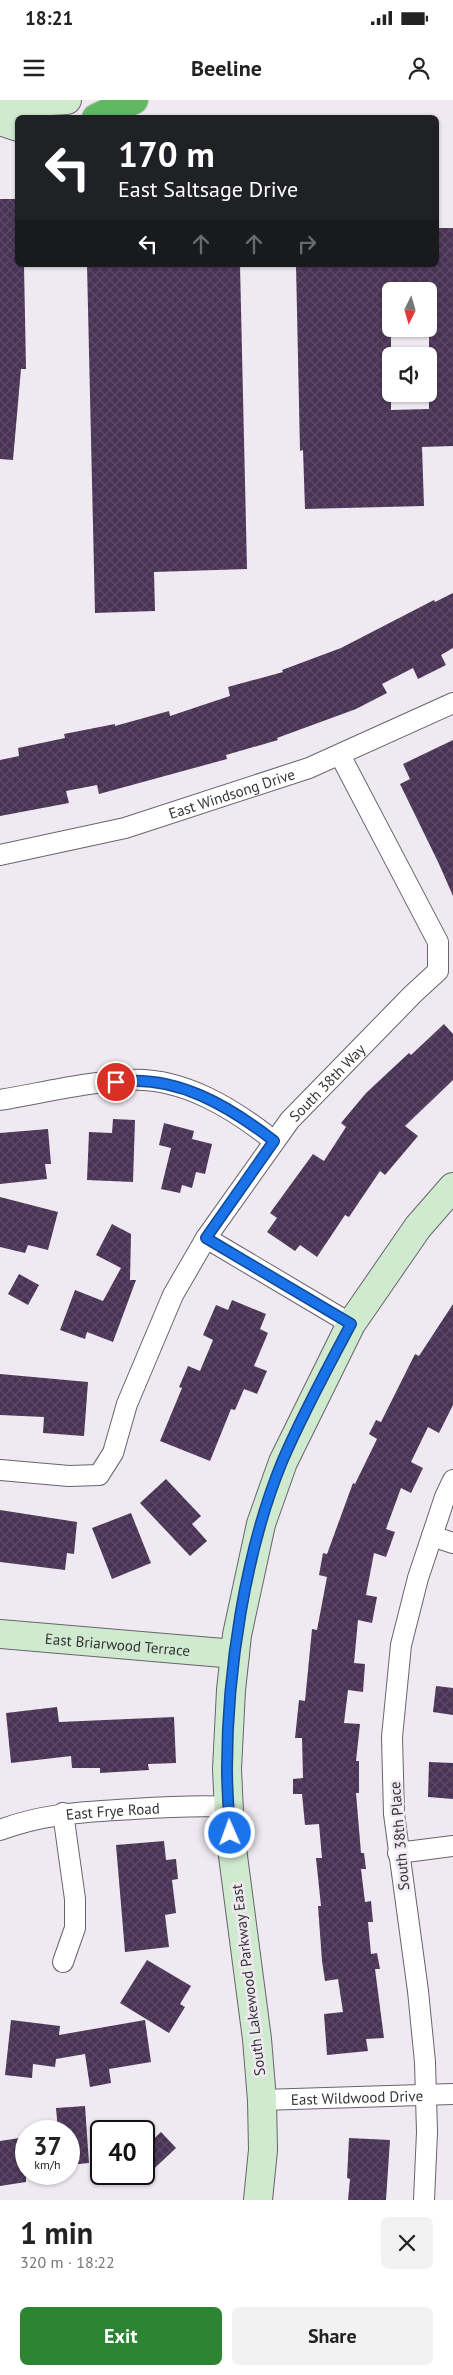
<!DOCTYPE html>
<meta charset="utf-8">
<style>
:root{--surface:#fff;--page:#f2f2f2;--text:#222;--muted:#767676;--accent:#2d8433}
body{margin:0;font-family:"PT Sans",sans-serif;background:var(--page);color:var(--text);height:100vh;display:flex;flex-direction:column;font-size:19px;white-space:nowrap}
*{box-sizing:border-box;margin:0}
p{font-size:16px;color:var(--muted)}
.icon{flex:none;width:28px;height:28px;fill:none;stroke:currentColor;stroke-width:2;stroke-linecap:round;stroke-linejoin:round}
.map{position:relative;height:2100px;overflow:hidden}
.panel{display:flex;flex-direction:column;background:var(--surface);flex:1}
.panel>*{flex:none}
.guide{position:absolute;left:15px;top:15px;width:424px;height:152px;border-radius:8px;box-shadow:0 1px 4px #0004;background:#202124;color:#fff;overflow:hidden}
.needle{width:32px;rotate:185deg}
.buttons{position:absolute;left:382px;top:182px;display:grid;gap:10px}
.buttons a{display:grid;place-items:center;width:55px;height:55px;border-radius:8px;background:var(--surface);box-shadow:0 1px 4px #0004;font-size:25px}
.speed{position:absolute;left:15px;top:2020px;display:flex;gap:10px;font-size:25px;font-weight:700;text-align:center}
.speed>*{display:grid;place-content:center;width:65px;height:65px;border-radius:50%;background:var(--surface);box-shadow:0 1px 4px #0004;line-height:1}
.speed small{font-size:12px;font-weight:400}
.speed .limit{border:2px solid #111;border-radius:8px;background:#fff;color:#111}
.pin{position:absolute;display:grid;place-items:center;width:42px;height:42px;color:#fff;margin:-21px;border:2px solid #fff;border-radius:50%;box-shadow:0 1px 5px #0007}
.me{position:absolute;width:55px;margin:-28px;rotate:358deg;stroke-linejoin:round;filter:drop-shadow(0 0 4px #0008)}
.turn{display:flex;align-items:center;gap:18px;height:105px;padding:0 20px;font-size:22px}
.turn .icon{width:65px;height:65px;stroke-width:2.5}
.turn b{display:block;font-size:35px;line-height:42px}
.lanes{display:flex;align-items:center;height:48px;padding:0 20px;background:#0003;justify-content:center;gap:25px;direction:ltr}
.lanes .off{opacity:.35}
.round{display:grid;place-items:center;flex:none;width:52px;height:52px;border-radius:8px;background:var(--page)}
.overview{display:flex;align-items:center;justify-content:space-between;height:85px;padding:0 20px}
h1{font-size:30px;font-weight:600;line-height:38px}
.action{display:flex;gap:10px;margin-top:auto;padding:10px 20px}
.action a{flex:1;height:58px;border-radius:8px;background:var(--accent);color:#fff;font-size:20px;font-weight:600;line-height:58px;text-align:center}
.action a+a{background:var(--page);color:var(--text)}
.status{display:flex;justify-content:space-between;align-items:center;height:35px;padding:0 25px;background:var(--surface);direction:ltr}
.status svg{height:14px;fill:currentColor}
header{display:flex;justify-content:space-between;align-items:center;height:65px;padding:0 20px;background:var(--surface);font-size:22px;font-weight:600}
.map>svg:first-child{display:block}
.building{fill:url(#building-cross-hatch);fill-rule:evenodd}
.lines{fill:none;stroke-linecap:round;stroke-linejoin:round}
.street-casing{stroke:#68646b;stroke-width:22}
.secondary-casing{stroke:#68646b;stroke-width:30}
.highway-casing{stroke:#cacacb;stroke-width:30}
.street{stroke:#fff;stroke-width:20}
.secondary{stroke:#d0ead0;stroke-width:28}
.highway{stroke:#61b863;stroke-width:28}
.route-casing{stroke:#114b97;stroke-width:12}
.route{stroke:#1a73e8;stroke-width:9}
.labels{text-anchor:middle;dominant-baseline:central;stroke-width:5;stroke-linejoin:round;paint-order:stroke}
.street-label{font-size:15px;fill:#353336;stroke:#efeaf2}
</style>
<div class="status"><b>18:21</b><svg viewBox="0 0 49 12"><path d="M0 12V9h3v3zM5 12V6h3v6zM10 12V3h3v9zM15 12V0h3v12zM26 1h20v11H26zM47 4h2v5h-2z"/></svg></div>
<header><svg class="icon" aria-label="menu" viewBox="0 0 24 24"><path d="M4 6h16M4 12h16M4 18h16"/></svg>Beeline<svg class="icon" aria-label="person" viewBox="0 0 24 24"><circle cx="12" cy="8" r="4"/><path d="M4 21q1-7 8-7t8 7"/></svg></header>
<div class="map">
<svg width="453" height="2100" viewBox="0 0 453 2100">
<defs>
<pattern id="building-cross-hatch" width="8" height="8" patternUnits="userSpaceOnUse" patternTransform="scale(1.25)"><rect width="8" height="8" fill="#4a3456"/><path d="M0 0l8 8M0 8l8-8" fill="none" stroke="#5c4966"/></pattern>
</defs>
<rect width="100%" height="100%" fill="#efeaf2"/>
<!-- building -->
<path class="building" d="M0,99H18V165H24L26,269H21L13,360L0,359Z
M436,128H453V346L422,347L424,406L305,409L303,350L300,351L296,165H436ZM391,191H429V309L391,310Z
M87,165H240L247,469L154,472L155,511L95,513Z
M453,493V548L441,555L446,565L418,579L413,568L382,584L387,593L356,609L277,638L278,640L226,655L227,659L99,694L97,685L66,691L69,703L0,716V660L19,656L18,648L65,638L64,634L115,624V626L169,611L170,616L230,596L228,587L283,572L282,570L341,548L434,500L435,502Z
M453,640V796L439,764L400,684L410,679L403,664Z
M444,924L453,934V980L405,1026L418,1036L385,1075L380,1071L349,1117L345,1115L317,1157L300,1145L295,1151L267,1132L277,1118L270,1113L313,1054L324,1061L346,1027L341,1023L366,993L409,953L411,955Z
M113,1019L135,1020L133,1082L87,1080L89,1032L112,1033Z
M164,1023L194,1031L192,1039L212,1044L205,1074L196,1072L192,1088L182,1085L180,1093L161,1089L171,1048L159,1045Z
M48,1029L51,1064H45L47,1079L0,1084V1033Z
M0,1097L58,1112L48,1150L28,1145L25,1153L0,1147Z
M112,1124L131,1134L130,1180H136L113,1242L87,1232L85,1239L60,1230L75,1190L103,1201L121,1168L96,1155Z
M19,1174L39,1185L28,1205L8,1194Z
M232,1200L266,1214L260,1229L268,1233L254,1266L267,1271L257,1294L244,1289L235,1310L231,1309L210,1361L160,1341L182,1288L179,1287L188,1266L200,1271L213,1240L203,1235L216,1205L228,1210Z
M453,1204V1305L439,1333L428,1327L411,1362L423,1368L411,1393L401,1388L386,1429L395,1432L386,1457L374,1453L366,1495L377,1497L372,1523L358,1520L354,1563L365,1564L363,1592L348,1590L344,1623L360,1624L356,1661H359V1693H356L361,1753H364L366,1769H361L365,1802L371,1801L373,1822H368L371,1854L377,1853L380,1869H375L384,1938L366,1939L368,1951L327,1955L324,1914L343,1912L338,1879L325,1881L322,1861L318,1806H321L316,1758H322L319,1724L305,1725L302,1694H293V1679L303,1678L302,1638H295L299,1600L305,1601L312,1529L317,1530L327,1477L319,1475L323,1453L327,1454L353,1383L355,1384L377,1339L369,1334L376,1320L381,1322L415,1254L419,1256Z
M0,1274L88,1282L84,1336L43,1333L44,1317L0,1315Z
M166,1379L201,1416L192,1424L207,1441L190,1456L140,1403Z
M0,1410L77,1422L74,1454L67,1453L65,1470L0,1462Z
M131,1413L151,1463L112,1479L92,1428Z
M436,1586L453,1588V1615L433,1612Z
M57,1607L59,1622L174,1617L176,1663L148,1664L149,1670L100,1673V1668H72L71,1656L11,1663L6,1613Z
M429,1662L453,1663V1699L428,1697Z
M164,1741L166,1760L176,1759L178,1779L172,1780L176,1813L165,1815L169,1847L125,1852L116,1745Z
M147,1860L191,1886L180,1904L185,1907L169,1933L120,1903Z
M11,1920L60,1926L59,1935L145,1920L151,1962L109,1969L111,1983L90,1987L85,1954L56,1959L55,1967L33,1964L32,1978L5,1975Z
M85,2006L89,2063L69,2065V2031H58L56,2008Z
M161,2032L176,2048L144,2078V2048Z
M26,2037V2082L0,2086V2041Z
M349,2038L390,2040L386,2100H348L350,2079L347,2078Z"/>
<g class="lines">
<!-- street casing -->
<g class="street-casing">
<g id="street">
<path id="s1" d="M0,755L125,728L309,668L453,603"/>
<path d="M0,1000C42,993 86,982 129,980C183,977 234,1009 274,1041"/>
<path d="M206,1138L351,1224"/>
<path id="s2" d="M0,1370L69,1376L99,1375L113,1353L127,1304L173,1195L206,1138L290,1020L413,894L438,871V842L340,655"/>
<path d="M432,1436L453,1443"/>
<path d="M63,1713L75,1799V1828L63,1862"/>
<path id="s3" d="M0,1730C45,1713 85,1712 133,1709C165,1707 197,1705 229,1707"/>
<path d="M398,1753L453,1746"/>
<path id="s4" d="M262,2000L453,1994"/>
<path d="M424,2100L427,2032L425,1962L418,1891L394,1714L392,1637L401,1545L418,1478L445,1397L453,1380"/>
</g>
</g>
<!-- secondary casing -->
<g class="secondary-casing">
<g id="secondary">
<path d="M0,4L67,0"/>
<path d="M0,21L18,27"/>
<path id="s5" d="M0,1534L235,1554"/>
<path d="M258,2100L263,2050L262,2000L257,1939L230,1733L227,1669L231,1590L237,1535L261,1424L283,1362L351,1224L418,1127L453,1087"/>
</g>
</g>
<!-- highway casing -->
<g class="highway-casing">
<path id="highway" d="M96,18L134,0"/>
</g>
<!-- street -->
<use href="#street" class="street"/>
<!-- secondary -->
<use href="#secondary" class="secondary"/>
<!-- highway -->
<use href="#highway" class="highway"/>
</g>
<g class="lines">
<!-- route casing -->
<g class="route-casing">
<path id="route" d="M116,982C176,974 229,1006 274,1041L206,1138L351,1224C327,1269 302,1315 282,1362C245,1452 227,1572 227,1669C227,1691 229,1712 230,1733"/>
</g>
<!-- route -->
<use href="#route" class="route"/>
</g>
<g class="labels">
<!-- street labels -->
<g class="street-label">
<text stroke="none"><textPath href="#s1" startOffset="240">East Windsong Drive</textPath></text>
<text stroke="none"><textPath href="#s2" startOffset="558">South 38th Way</textPath></text>
<text stroke="none"><textPath href="#s5" startOffset="118">East Briarwood Terrace</textPath></text>
<text stroke="none"><textPath href="#s3" startOffset="115">East Frye Road</textPath></text>
<text transform="translate(399 1736) rotate(-95)">South 38th Place</text>
<text transform="translate(248 1880) rotate(-97)">South Lakewood Parkway East</text>
<text stroke="none"><textPath href="#s4" startOffset="95">East Wildwood Drive</textPath></text>
</g>
</g>
</svg>
<div class="buttons">
<a><svg class="needle" viewBox="-14 -14 28 28"><path d="M0-13l5 13h-10z" fill="#e53935"/><path d="M0 13l5-13h-10z" fill="#767676"/></svg></a>
<a><svg class="icon" aria-label="sound" viewBox="0 0 24 24"><path d="M4 9h4l5-4v14l-5-4H4zM17 9q2 3 0 6"/></svg></a>
</div>
<div class="speed"><div>37<small>km/h</small></div><div class="limit">40</div></div>
<div class="pin" style="left:116px;top:982px;background:#d93025"><svg class="icon" aria-label="arrive" viewBox="0 0 24 24"><path d="M6 21V4h12l-3 4 3 4H6"/></svg></div>
<svg class="me" style="left:230px;top:1733px" viewBox="-20 -20 40 40"><circle r="17" fill="#1a73e8" stroke="#fff" stroke-width="3"/><path d="M0-11L8 9 0 5-8 9z" fill="#fff"/></svg>
<div class="guide">
<div class="turn"><svg class="icon" aria-label="left" viewBox="0 0 24 24"><path d="M17 20v-9H6M10 6l-5 5 5 5"/></svg><div><b>170 m</b>East Saltsage Drive</div></div>
<div class="lanes"><svg class="icon" aria-label="left" viewBox="0 0 24 24"><path d="M17 20v-9H6M10 6l-5 5 5 5"/></svg><svg class="icon off" aria-label="ahead" viewBox="0 0 24 24"><path d="M12 20V5M6 11l6-6 6 6"/></svg><svg class="icon off" aria-label="ahead" viewBox="0 0 24 24"><path d="M12 20V5M6 11l6-6 6 6"/></svg><svg class="icon off" aria-label="right" viewBox="0 0 24 24"><path d="M7 20v-9h11M14 6l5 5-5 5"/></svg></div>
</div>
</div>
<section class="panel">
<div class="overview"><div><h1>1 min</h1><p>320 m · 18:22</p></div><a class="round"><svg class="icon" aria-label="close" viewBox="0 0 24 24"><path d="M6 6l12 12M18 6L6 18"/></svg></a></div>
<div class="action"><a>Exit</a><a>Share</a></div>
</section>
